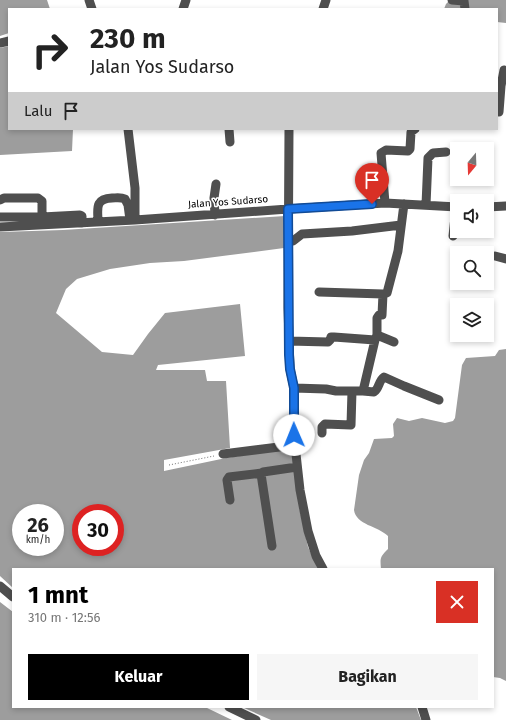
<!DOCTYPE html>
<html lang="id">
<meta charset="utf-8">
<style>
:root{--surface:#fff;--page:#f6f6f6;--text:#222;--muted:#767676;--accent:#000}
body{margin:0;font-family:"Fira Sans",sans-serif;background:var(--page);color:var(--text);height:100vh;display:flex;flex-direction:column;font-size:15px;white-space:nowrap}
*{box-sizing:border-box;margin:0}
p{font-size:13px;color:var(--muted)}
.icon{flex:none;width:22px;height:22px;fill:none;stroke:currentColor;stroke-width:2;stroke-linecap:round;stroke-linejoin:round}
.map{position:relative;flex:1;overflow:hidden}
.panel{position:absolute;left:12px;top:568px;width:482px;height:140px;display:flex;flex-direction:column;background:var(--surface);border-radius:0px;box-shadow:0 2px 6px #0003}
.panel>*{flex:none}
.banner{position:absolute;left:8px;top:8px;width:490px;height:122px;border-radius:0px;box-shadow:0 2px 6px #0003;background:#fff;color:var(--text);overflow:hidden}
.needle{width:26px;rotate:199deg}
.buttons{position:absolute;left:450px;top:142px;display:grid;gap:8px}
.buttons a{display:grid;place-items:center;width:44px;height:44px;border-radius:0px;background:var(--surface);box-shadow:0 2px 6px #0003;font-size:20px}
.speed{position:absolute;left:12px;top:504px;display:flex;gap:8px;font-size:20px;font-weight:700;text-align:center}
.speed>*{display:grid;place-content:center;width:52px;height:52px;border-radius:50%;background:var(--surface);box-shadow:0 2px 6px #0003;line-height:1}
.speed small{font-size:10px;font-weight:400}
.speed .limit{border:6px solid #d22;background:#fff;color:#111}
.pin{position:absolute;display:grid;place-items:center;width:34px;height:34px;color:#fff;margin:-41px -17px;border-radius:50% 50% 50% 0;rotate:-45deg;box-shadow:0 0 4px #0007}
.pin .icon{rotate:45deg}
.me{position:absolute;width:44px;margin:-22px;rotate:359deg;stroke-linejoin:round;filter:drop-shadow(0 0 3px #0008)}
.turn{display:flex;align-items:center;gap:14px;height:84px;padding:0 16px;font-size:18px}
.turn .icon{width:52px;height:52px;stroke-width:2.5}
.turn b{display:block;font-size:28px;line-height:34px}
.then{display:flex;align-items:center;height:38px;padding:0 16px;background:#0003;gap:8px;font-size:15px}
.round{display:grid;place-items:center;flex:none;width:42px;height:42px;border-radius:0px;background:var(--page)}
.summary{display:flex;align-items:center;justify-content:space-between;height:68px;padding:0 16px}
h1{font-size:24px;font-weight:700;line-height:30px;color:var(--accent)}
.primary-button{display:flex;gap:8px;margin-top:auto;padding:8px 16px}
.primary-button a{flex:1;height:46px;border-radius:0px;background:var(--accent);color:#fff;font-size:16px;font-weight:700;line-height:46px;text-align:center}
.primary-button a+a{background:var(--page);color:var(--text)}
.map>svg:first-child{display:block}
.water{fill:#9d9d9d;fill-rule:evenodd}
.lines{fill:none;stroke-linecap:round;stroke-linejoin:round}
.path{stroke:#717171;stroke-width:1;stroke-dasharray:1 2;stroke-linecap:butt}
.minor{stroke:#4f4f4f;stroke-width:9}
.route-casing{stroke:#114b97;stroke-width:10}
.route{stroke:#1a73e8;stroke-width:7}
.labels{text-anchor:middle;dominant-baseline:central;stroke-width:3;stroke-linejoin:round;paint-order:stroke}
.street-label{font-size:10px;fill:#000;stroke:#fff}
</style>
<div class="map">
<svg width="506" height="720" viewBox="0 0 506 720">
<rect width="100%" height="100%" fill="#fff"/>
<!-- water -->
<path class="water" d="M0,0H47L50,9H9V33L0,36Z
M450,0H506V23L497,22V9H444L446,4Z
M9,46V129H73L72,151L0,155V48Z
M285,216L284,248L184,261L150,263L110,269L77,279L66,289L56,313L102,352L133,355L148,334L165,313L240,304L245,356L158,365L156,370H205L207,381H226L230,448L164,460V471L226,458L292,448L300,511L308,547L318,569H13V588L0,576V232L63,230ZM21,513H55V547H21ZM81,513H115V547H81Z
M506,349V681L500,678L493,677V569H381C380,558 380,557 388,549V536C378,526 356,525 354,510L359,475L364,460L369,453L374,439L392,438L394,436L393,424L397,418L409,421L422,418L445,423L453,421L455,418L462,365L466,358L495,356L499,350Z
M0,602L13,612V707H205L232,720H0Z
M242,707H416L421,720H271Z"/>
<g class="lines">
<!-- path -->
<path class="path" d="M169,465L214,456"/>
<!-- minor -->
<path class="minor" d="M89,0L92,9
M452,0L464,1L465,9
M183,9L186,0
M323,9L326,0
M0,43L9,41
M499,112L501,86L504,70
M128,129L135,188V220
M229,129L230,142
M289,129L288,308L290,369L294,388L295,445L300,490L308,531L316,556L323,569
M0,200L4,198H38L42,201V217
M385,203L381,153L386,150L408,151L410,149L411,132L415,129
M426,205L428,158L433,153L446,152
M487,207L506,206
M215,215L214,198L216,184
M0,217H42L80,215L82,216V223
M98,222C98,209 94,199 112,198C116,198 121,197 125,199L128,205L130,220
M0,227L135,220L288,209L385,203L457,207
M453,236L456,207
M289,241H293L302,234L352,231L401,225
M495,256L506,259
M319,292L383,294
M377,335V318L379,315H382L383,294L387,293L398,251L404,204
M289,341L328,342L330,340L331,337H334L375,340L377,335L394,342
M294,388L326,389L336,391H363L374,392C379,389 379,380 384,377L404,386L439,400
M363,391L375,340
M322,433V427L325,424L351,425L352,391
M223,454L295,445
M230,500L227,480L229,477L262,473
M272,546L261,474L263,472L297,467
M0,586L13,597
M229,707L256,720
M422,707L426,720"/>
</g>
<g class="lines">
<!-- route casing -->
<g class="route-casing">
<path id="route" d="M294,435V388L290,369L289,355L288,209L372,204"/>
</g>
<!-- route -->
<use href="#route" class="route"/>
</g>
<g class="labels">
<!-- street labels -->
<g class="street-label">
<text transform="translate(228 202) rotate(-4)">Jalan Yos Sudarso</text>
</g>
</g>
</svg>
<div class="buttons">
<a><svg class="needle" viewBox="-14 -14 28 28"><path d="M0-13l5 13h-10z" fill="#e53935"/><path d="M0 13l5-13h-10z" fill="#767676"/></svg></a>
<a><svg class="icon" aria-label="sound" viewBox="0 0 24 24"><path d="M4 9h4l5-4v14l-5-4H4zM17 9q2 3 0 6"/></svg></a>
<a><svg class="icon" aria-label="search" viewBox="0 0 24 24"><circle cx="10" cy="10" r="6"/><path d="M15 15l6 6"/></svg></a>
<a><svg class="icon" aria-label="layers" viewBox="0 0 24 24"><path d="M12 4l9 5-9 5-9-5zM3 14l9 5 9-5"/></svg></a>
</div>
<div class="speed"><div>26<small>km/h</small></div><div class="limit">30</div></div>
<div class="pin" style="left:372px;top:204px;background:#d93025"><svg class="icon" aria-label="arrive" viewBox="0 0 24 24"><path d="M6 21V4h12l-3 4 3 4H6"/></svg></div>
<svg class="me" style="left:294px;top:435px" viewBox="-20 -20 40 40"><circle r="19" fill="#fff"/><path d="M0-13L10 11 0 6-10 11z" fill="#1a73e8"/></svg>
<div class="banner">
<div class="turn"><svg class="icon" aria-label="right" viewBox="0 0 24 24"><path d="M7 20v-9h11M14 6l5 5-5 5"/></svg><div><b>230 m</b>Jalan Yos Sudarso</div></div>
<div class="then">Lalu<svg class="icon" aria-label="arrive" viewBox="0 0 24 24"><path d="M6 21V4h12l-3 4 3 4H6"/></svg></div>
</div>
<section class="panel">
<div class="summary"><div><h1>1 mnt</h1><p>310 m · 12:56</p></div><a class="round" style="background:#d93025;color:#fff"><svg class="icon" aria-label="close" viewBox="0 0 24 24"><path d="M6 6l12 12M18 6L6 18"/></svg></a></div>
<div class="primary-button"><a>Keluar</a><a>Bagikan</a></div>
</section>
</div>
